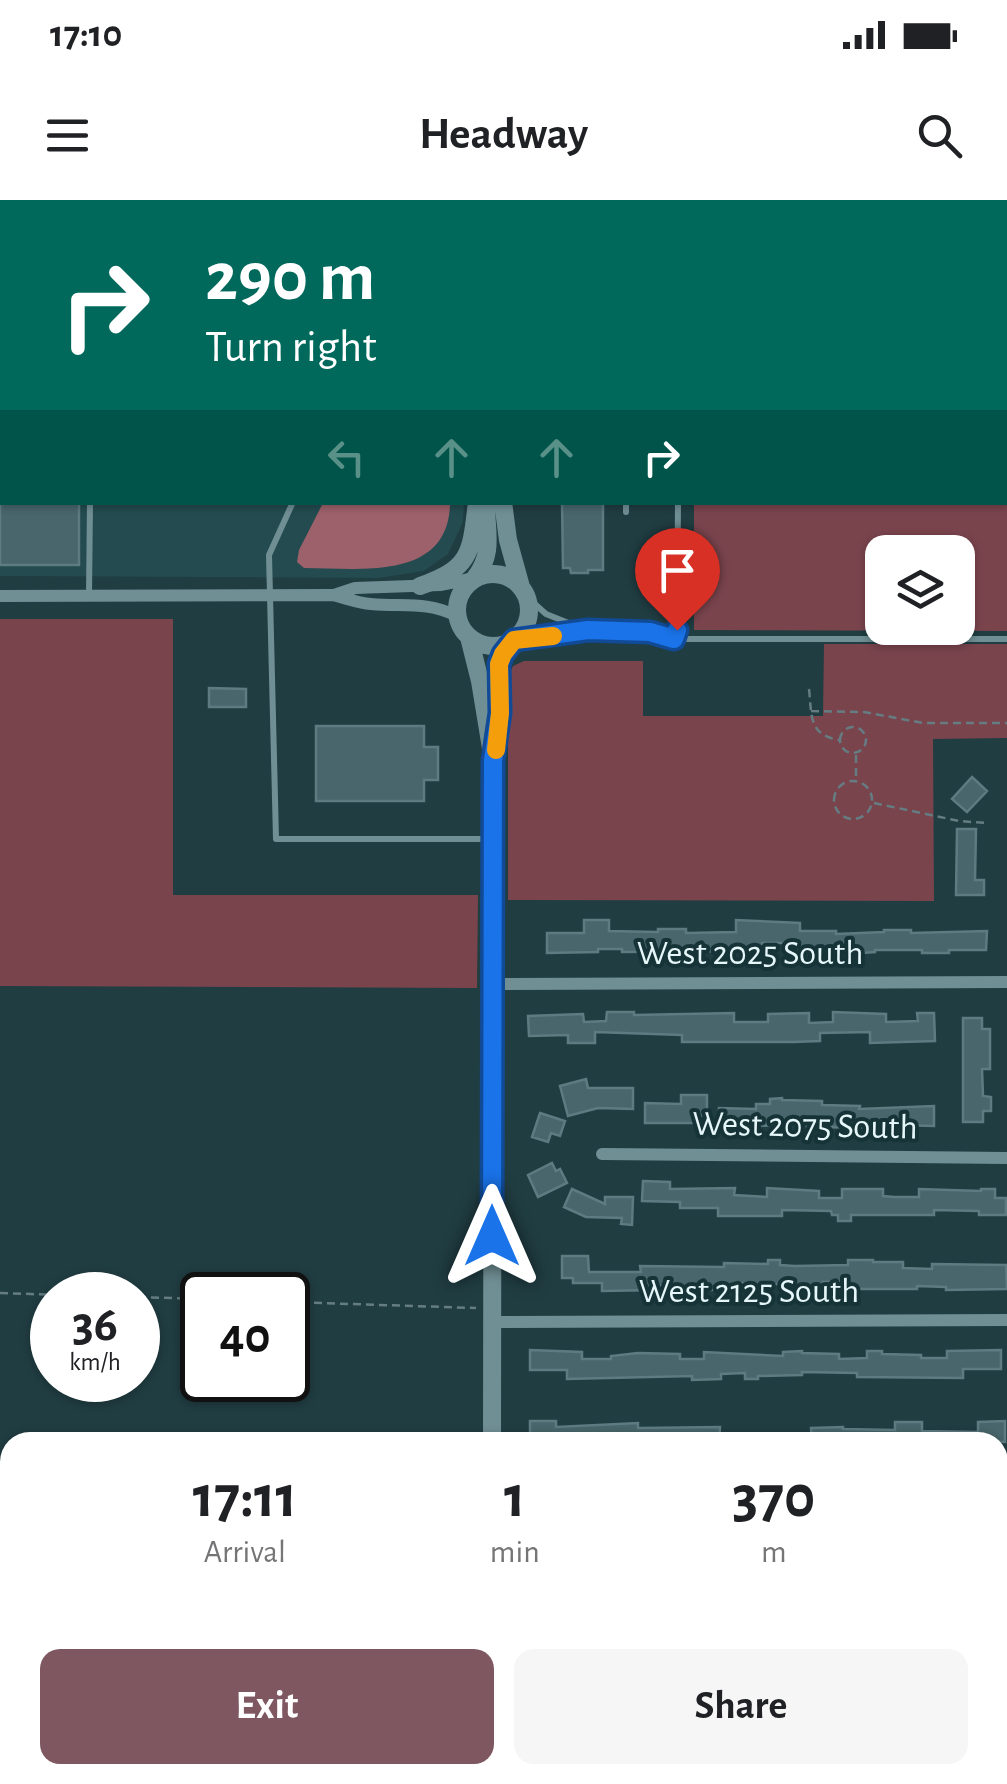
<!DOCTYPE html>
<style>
:root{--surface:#fff;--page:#f6f6f6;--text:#202124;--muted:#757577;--accent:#7f5760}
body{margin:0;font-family:"Alegreya Sans",sans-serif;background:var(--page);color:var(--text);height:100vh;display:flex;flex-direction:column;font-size:38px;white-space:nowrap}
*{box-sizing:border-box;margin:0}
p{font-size:32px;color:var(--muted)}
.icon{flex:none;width:55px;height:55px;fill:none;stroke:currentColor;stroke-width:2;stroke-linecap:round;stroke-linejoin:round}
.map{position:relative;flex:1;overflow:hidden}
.side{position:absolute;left:0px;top:1232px;width:1008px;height:352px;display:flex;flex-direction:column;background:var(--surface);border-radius:30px 30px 0 0;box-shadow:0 2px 8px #0004}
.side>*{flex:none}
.guide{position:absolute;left:0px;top:0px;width:1008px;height:305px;box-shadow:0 2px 8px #0004;background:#00695c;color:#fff;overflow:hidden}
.controls{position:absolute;left:865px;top:335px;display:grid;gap:20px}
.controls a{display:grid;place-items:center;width:110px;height:110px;border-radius:20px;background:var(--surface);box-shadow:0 2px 8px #0004;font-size:50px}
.speed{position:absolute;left:30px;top:1072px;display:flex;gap:20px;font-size:50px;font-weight:700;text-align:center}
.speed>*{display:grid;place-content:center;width:130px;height:130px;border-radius:50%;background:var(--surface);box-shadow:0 2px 8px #0004;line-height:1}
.speed small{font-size:25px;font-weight:400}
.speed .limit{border:5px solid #111;border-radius:15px;background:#fff;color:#111}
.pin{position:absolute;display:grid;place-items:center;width:85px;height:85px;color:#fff;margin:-102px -42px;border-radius:50% 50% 50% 0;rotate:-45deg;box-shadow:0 0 10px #0007}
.pin .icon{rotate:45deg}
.me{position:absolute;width:110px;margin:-55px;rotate:0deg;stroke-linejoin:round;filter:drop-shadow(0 0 8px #0008)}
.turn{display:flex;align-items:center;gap:35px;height:210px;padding:0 40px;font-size:45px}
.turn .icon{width:130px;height:130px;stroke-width:2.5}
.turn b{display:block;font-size:70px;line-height:85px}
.lanes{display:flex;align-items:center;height:95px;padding:0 40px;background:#0003;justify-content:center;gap:50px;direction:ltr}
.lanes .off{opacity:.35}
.eta{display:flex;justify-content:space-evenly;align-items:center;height:170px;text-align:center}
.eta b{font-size:60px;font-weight:600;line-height:70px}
.action{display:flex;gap:20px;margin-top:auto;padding:20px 40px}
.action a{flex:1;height:115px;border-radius:20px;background:var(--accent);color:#fff;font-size:40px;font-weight:600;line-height:115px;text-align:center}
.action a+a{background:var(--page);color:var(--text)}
.status{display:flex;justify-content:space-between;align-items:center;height:70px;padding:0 50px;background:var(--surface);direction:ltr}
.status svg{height:28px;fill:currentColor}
header{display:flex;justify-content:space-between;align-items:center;height:130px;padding:0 40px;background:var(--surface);font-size:45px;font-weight:600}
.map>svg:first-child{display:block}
.built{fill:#234b50}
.green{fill:#7a444d;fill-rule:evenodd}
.water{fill:#9d616b}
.building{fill:#48666b;stroke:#5d7b81;stroke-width:2.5}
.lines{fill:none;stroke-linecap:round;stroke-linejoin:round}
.path{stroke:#657d82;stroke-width:2.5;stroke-dasharray:8 5;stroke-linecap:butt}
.lane{stroke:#708f95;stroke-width:6}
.street{stroke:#708f95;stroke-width:12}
.secondary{stroke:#708f95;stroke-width:18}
.route-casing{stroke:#114b97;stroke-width:25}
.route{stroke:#1a73e8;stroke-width:18}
.slow{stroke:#f59e0b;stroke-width:18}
.labels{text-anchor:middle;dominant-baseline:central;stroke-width:8;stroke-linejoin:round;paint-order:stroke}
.street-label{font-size:35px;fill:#e6f7fa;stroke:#163337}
</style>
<div class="status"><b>17:10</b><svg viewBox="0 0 49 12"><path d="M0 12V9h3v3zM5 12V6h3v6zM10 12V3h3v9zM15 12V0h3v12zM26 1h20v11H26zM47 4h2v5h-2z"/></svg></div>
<header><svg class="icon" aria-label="menu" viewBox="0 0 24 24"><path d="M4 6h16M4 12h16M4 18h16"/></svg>Headway<svg class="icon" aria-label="search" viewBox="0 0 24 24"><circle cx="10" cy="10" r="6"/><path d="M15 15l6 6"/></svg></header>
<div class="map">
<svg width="1007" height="1584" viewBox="0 0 1007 1584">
<rect width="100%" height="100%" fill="#203d42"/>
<!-- built -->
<path class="built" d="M0,0H480V2H2V302L464,303L463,322L448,354L424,371L379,378L0,376Z"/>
<!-- green -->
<path class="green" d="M853,0H1007V431L694,430V303L1005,302V2H854ZM882,352H958V428H882Z
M0,419H173V695H478L477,788L0,786Z
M824,444H1007V538L933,539L934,701L508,700V477L513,466L524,461H643V516H823Z"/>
<!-- water -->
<path class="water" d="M323,303H450C449,382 358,368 304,368L297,362L299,350Z"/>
<!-- building -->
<path class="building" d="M0,302H79V365H0Z
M562,302H603V370H588V373H571L570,368H563Z
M209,488L246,489V507H209Z
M316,526H424V547H438V580H424V601H316Z
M972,577L987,591L967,612L952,599Z
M957,629H976L975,680H984V695H956Z
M584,720H609V731L658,732V729H686V733L736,732V720L800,723V731H836V734L884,732V730H911V733L987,731L986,750H949V753H922V750H875V752L848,754V750L785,752V743H762V751L622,752V749H598V752L547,753V733H584Z
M607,812H634V815L734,813V822H768V814L809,813V823L833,822V812L886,814V822L918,821L917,813H934L935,841L870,843V832L820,833V841L793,842H682V835L595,832V843H568V835L529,836L528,816L583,814L584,822L606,821Z
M963,818H982V829H990V869H982L983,896L991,897V911H983V922H963Z
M586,879L588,888H633V909L598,908L568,916L560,886Z
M681,895H707V915L696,916V923H645V903L681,904Z
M782,898V900L822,901V905L860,906L859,909L934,906V926L896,925V928L807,927V919H783V925L719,927V908L756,909V904H770V899Z
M540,913L565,921L560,936L551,933L548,942L532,937Z
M552,963L556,971L560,969L567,983L538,997L528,975Z
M643,981L670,982V989L735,988L734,995L767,997V988L819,991V998H842V989H883V996L894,997H919V989L981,991V989H995V998H1006V1015H979V1011L934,1010V1015H851V1021H838V1015H832L831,1011L782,1010V1016H718V1008H680V1002L642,1001Z
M572,989L605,1004V997H633L632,1025L621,1024L622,1018L586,1017L564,1007Z
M562,1056H588L589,1072H641L640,1066L724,1067V1063L768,1064V1060H780V1065L795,1066L848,1065V1060H873V1062H903V1068L932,1069V1064L1006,1065L1007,1089L946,1090V1087L917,1086V1089H848V1082H823V1090L808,1091V1085L740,1083V1090H697V1086L669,1085L657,1086V1090L602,1091V1083H573V1078H562Z
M530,1150L582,1152V1159H611V1156L638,1153L680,1154V1159H704V1152L783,1156V1152L802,1151V1153L839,1154V1159L867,1158V1151H882V1154L921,1155V1158H947V1151L1001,1150V1169H963V1178L857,1177V1173L802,1172V1175L758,1176V1179H745V1173L721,1174V1179L692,1180V1176L567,1179V1170H530Z
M530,1221H556V1227L638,1223V1228L720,1227L719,1242H530Z
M1005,1221V1242H812L811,1228L843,1227V1229L895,1230V1222H922V1231L978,1232V1222Z"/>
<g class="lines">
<!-- path -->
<path class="path" d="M809,489C812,515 808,535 839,540
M811,511L864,512L923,523H1007
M840 540a13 13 0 1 1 26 0a13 13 0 1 1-26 0Z
M856,555V580
M834 600a19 19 0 1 1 38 0a19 19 0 1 1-38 0Z
M874,603L959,621L986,623
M0,1093L60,1095
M138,1097L202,1099
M288,1102L476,1108"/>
<!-- lane -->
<path class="lane" d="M554,0V2
M299,2V0
M0,130H2
M293,302L269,355L276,639H492
M626,302V312
M89,395L90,302
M527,397L546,414L586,430
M515,439L588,431H650L674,439H1007
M674,439L677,430L678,302"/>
<!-- street -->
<path class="street" d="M334,395L355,388L440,385L475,378
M0,396L332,395C345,398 358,403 371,404C404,407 426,401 457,416
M493,784L1007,782
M602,954L1007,958
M492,1122L1007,1120
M998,1286H1007
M998,1461H1007
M680,1584V1575
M862,1584V1575"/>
<!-- secondary -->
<path class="secondary" d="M493,2V0
M503,302L508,340L521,387
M457 410a36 36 0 1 1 72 0a36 36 0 1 1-72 0Z
M475,378C493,354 487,336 486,308
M420,386C472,368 471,352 477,302
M469,437L480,481L493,560L492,1242
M497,545L500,513L499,464L513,441
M491,1584V1575"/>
</g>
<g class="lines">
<!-- route casing -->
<g class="route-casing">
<path id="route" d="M492,1036L493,560L500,513L499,464L503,454L514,440L588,430L650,432L674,439L677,430"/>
</g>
<!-- route -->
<use href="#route" class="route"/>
<!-- slow -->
<path class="slow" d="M496,550L500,513L499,464L503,454L514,440L553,436"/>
</g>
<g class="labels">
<!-- street labels -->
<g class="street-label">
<text x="750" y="753">West 2025 South</text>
<text transform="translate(805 926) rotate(1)">West 2075 South</text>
<text x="749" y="1091">West 2125 South</text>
</g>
</g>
</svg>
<div class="controls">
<a><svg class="icon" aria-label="layers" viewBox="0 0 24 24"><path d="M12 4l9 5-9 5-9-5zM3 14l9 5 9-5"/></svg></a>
</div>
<div class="speed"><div>36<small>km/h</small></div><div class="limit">40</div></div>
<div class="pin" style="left:677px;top:430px;background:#d93025"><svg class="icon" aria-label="arrive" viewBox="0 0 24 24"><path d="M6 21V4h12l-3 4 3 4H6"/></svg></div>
<svg class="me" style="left:492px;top:1036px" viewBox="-20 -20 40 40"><path d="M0-17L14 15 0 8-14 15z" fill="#1a73e8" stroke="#fff" stroke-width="4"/></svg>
<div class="guide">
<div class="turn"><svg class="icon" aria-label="right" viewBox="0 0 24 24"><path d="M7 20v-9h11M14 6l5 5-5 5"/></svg><div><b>290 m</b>Turn right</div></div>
<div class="lanes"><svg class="icon off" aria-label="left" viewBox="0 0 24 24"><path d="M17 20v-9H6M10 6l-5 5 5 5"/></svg><svg class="icon off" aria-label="ahead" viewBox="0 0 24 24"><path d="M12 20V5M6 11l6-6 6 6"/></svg><svg class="icon off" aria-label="ahead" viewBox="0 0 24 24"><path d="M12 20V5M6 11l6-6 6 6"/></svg><svg class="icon" aria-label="right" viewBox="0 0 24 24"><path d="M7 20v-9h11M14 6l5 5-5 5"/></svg></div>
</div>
<section class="side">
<div class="eta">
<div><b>17:11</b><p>Arrival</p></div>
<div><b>1</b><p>min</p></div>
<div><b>370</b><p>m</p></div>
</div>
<div class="action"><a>Exit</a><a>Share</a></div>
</section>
</div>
